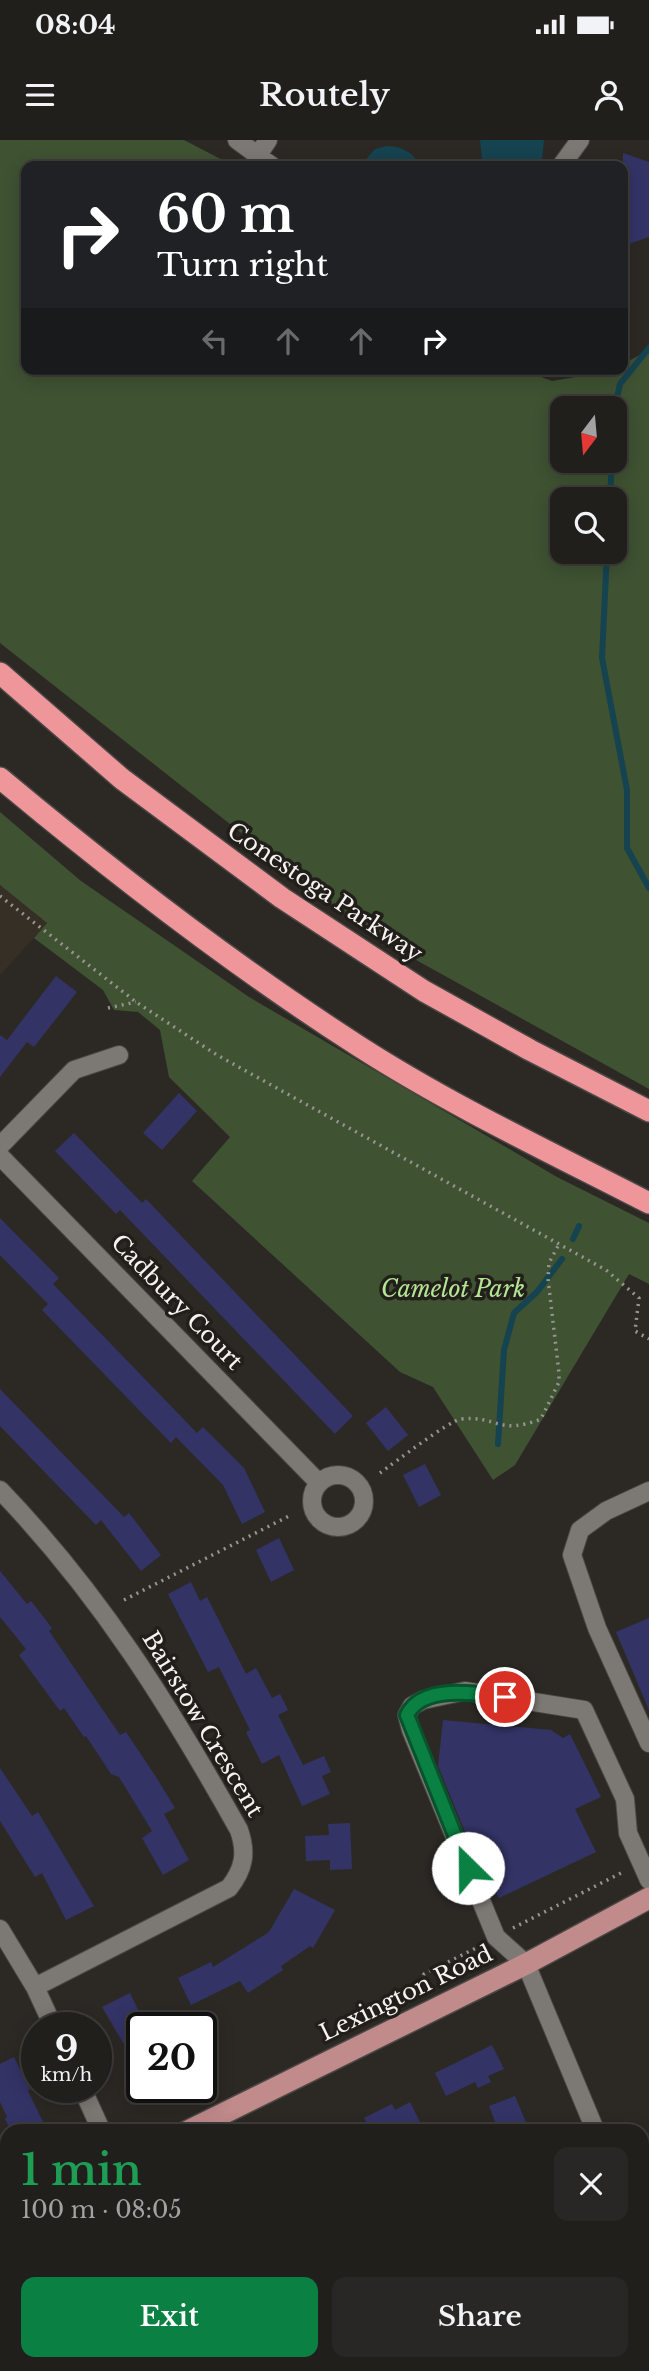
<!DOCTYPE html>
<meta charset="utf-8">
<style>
:root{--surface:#211f1c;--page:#292725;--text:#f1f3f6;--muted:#a2a2a3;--line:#3e3d3b;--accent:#0b8043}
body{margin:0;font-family:"Libre Baskerville",serif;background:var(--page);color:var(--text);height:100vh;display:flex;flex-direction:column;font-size:26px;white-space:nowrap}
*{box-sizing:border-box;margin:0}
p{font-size:23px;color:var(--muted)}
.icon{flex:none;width:38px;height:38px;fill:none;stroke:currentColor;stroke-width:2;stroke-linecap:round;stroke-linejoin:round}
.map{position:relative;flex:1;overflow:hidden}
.sheet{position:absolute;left:0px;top:1984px;width:649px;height:247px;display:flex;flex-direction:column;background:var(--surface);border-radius:21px 21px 0 0;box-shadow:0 4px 18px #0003,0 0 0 2px var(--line)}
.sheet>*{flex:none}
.banner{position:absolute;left:21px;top:21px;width:607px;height:214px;border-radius:14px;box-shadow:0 4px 18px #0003,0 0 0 2px var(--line);background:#202124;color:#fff;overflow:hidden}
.needle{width:46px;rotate:196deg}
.fabs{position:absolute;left:550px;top:256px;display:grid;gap:14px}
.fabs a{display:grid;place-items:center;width:77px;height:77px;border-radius:14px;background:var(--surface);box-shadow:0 4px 18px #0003,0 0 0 2px var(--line);font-size:35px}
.speed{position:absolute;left:21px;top:1872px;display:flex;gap:14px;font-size:35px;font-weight:700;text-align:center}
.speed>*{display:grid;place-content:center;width:91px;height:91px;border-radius:50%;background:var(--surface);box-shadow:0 4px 18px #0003,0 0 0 2px var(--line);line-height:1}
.speed small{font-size:18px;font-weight:400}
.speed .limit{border:4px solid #111;border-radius:10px;background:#fff;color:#111}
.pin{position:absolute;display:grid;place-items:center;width:60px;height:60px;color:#fff;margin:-30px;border:4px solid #fff;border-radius:50%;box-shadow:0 2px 7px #0007}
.me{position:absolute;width:77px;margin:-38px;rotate:337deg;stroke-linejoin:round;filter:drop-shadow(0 0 5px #0008)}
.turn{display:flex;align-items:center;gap:24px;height:147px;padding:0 21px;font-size:32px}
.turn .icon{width:91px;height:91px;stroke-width:2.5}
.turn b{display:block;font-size:49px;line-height:60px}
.lanes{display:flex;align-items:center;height:66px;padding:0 21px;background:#0003;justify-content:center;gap:35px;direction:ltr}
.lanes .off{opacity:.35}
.round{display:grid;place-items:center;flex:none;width:74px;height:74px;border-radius:14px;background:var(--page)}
.head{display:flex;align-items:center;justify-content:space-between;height:119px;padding:0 21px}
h1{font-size:42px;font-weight:600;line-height:52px;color:#1e9e55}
.cta{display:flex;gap:14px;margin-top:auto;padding:14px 21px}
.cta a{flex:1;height:80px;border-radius:14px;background:var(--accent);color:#fff;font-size:28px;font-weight:600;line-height:80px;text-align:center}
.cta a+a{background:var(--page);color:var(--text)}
.status{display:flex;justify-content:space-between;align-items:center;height:49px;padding:0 35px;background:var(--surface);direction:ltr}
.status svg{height:19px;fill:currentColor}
header{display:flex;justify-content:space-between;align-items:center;height:91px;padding:0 21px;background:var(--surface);font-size:32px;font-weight:600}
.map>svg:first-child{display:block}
.built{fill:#362f26}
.green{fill:#3f5232;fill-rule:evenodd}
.water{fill:#15434f}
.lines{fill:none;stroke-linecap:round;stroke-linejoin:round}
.stream{stroke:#15434f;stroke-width:6}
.building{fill:#336}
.minor-casing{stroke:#4a4744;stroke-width:20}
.major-casing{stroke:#4a4744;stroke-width:24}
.highway-casing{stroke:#4a4744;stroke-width:24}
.path{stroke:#979491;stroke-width:3.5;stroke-dasharray:2 5;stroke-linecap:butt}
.minor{stroke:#7c7874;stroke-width:18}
.major{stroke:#c18a8b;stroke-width:21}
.highway{stroke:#ef969a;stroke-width:21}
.route-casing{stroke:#07532c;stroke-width:18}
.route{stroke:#0b8043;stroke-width:12}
.labels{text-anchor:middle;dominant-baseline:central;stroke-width:7;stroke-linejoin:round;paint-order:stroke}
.street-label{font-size:23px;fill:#f6f4f1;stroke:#221f1b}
.park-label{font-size:23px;font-style:italic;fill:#b5e695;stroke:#221f1b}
</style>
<div class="status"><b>08:04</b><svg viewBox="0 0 49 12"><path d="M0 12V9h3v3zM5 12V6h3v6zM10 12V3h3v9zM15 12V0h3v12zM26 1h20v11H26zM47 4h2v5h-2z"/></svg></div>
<header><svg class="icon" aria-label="menu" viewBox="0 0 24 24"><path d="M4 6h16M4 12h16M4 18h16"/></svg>Routely<svg class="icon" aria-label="person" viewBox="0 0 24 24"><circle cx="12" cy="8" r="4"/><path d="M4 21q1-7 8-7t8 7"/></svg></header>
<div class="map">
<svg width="649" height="2231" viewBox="0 0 649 2231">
<rect width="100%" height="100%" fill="#2c2925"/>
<!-- built -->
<path class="built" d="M0,745L47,783L0,835Z"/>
<!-- green -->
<path class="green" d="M0,0H184L234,26H26V229H520L552,241L623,229V224L649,210V949L371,795L0,503ZM562,268H614V320H562ZM562,359H614V411H562Z
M0,672L81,741L249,857L557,1037L649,1083V1144L629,1134L515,1325L493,1340L433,1247L400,1232L192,1041L230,997L169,937L160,890L138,872L114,870L103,850L34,798L47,783L0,745Z"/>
<!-- water -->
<path class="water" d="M480,0H544L542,19L538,26H486L482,19Z
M387,6C403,7 413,12 420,26H360L375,9Z"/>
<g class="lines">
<!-- stream -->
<path class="stream" d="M614,271L620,244L649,208
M610,359L612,320
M607,411L602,518L627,650V708L649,748
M573,1099L579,1086
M498,1304L504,1210L514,1173L537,1152L562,1119"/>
</g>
<!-- building -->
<path class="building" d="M623,13L649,22V97L623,106Z
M56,836L77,852L34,907L27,902L0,937V895L7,900Z
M179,953L197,971L162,1010L143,993Z
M74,993L142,1063L146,1059L353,1276L335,1294L120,1070L116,1074L55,1011Z
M0,1078L59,1138L53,1144L197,1293L203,1287L244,1328L265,1372L242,1384L223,1345L176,1297L171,1303L42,1170L48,1164L0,1115Z
M0,1249L124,1377L129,1373L161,1415L141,1431L101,1380L96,1385L28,1315L0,1286Z
M386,1267L408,1295L388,1311L366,1283Z
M425,1324L441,1355L419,1367L403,1335Z
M279,1398L294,1430L271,1442L256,1410Z
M0,1431L27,1464L31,1461L52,1488L49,1491L120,1595L126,1592L156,1637L175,1668L164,1674L189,1720L163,1735L142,1698L152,1691L119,1637L111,1634L86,1596L84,1597L64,1568L60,1571L19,1515L26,1509L0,1477Z
M191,1442L200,1461L207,1457L246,1534L256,1528L272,1558L280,1554L288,1570L278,1575L303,1625L324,1616L331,1632L322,1636L330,1654L302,1666L279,1615L262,1624L246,1592L250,1590L219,1527L208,1532L168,1454Z
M649,1478V1570L616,1492Z
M443,1580L551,1590L563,1598L570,1594L601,1657L575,1669L596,1712L499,1758L492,1743L487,1745L484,1738L438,1626Z
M0,1628L32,1676L38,1672L94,1766L66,1780L42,1733L35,1737L0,1681Z
M350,1683L352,1729L330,1730V1720L306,1721L305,1696L329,1695L328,1684Z
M294,1749L335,1770L313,1808L310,1806L281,1826L283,1830L248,1853L240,1841L191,1865L178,1838L211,1822L213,1827L269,1792Z
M130,1853L146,1886L142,1888V1935L102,1867Z
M492,1905L504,1929L488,1936L491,1942L478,1948L475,1942L446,1956L435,1933Z
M14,1917L30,1949L28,1951L48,1992H11L5,1979L7,1977L0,1962V1924Z
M515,1956L530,1992H499L489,1966Z
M410,1962L425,1992H372L364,1978L392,1964L395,1970Z"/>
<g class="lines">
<!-- minor casing -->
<g class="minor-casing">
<path id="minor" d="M237,0L272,26
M258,15L268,0
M561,26L580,0
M0,1006L74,930L119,915
M0,1016L319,1343
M312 1361a26 26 0 1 1 52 0a26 26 0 1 1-52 0Z
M0,1350C100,1454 169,1565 239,1690C247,1713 244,1729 229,1748L35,1847
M649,1351L606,1371L580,1390L572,1415L597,1488L649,1603
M0,1789L35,1847L54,1888
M82,1948L102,1992
M596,1992L526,1824L496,1797L411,1590L407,1575L412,1566L423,1560L465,1551L584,1570L625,1659L628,1693L649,1740
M642,2105L649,2122
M642,2157L649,2153
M494,2231L507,2224"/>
</g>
<!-- major casing -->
<g class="major-casing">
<path id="major" d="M186,1992L526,1824L649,1758
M0,2081L7,2078"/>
</g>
<!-- highway casing -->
<g class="highway-casing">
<path id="highway" d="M0,533L122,639L282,758L424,851L530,910L649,971
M0,638C115,734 234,826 360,907C452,966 552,1013 649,1063"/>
</g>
<!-- path -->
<path class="path" d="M0,756L136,862L217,915L606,1130L639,1158L635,1191L649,1199
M108,868L136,862
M380,1333C394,1323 450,1280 461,1279C497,1275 498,1296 541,1279L559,1242V1233L548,1139L549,1123L559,1104
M124,1460L291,1375
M513,1788L625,1731
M417,1855L424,1834L482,1805"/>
<!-- minor -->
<use href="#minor" class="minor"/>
<!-- major -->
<use href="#major" class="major"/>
<!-- highway -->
<use href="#highway" class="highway"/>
</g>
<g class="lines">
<!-- route casing -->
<g class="route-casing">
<path id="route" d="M468,1728L407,1575C422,1544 477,1553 505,1557"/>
</g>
<!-- route -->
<use href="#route" class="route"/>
</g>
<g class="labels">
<!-- street labels -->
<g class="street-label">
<text transform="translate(325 752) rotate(34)">Conestoga Parkway</text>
<text transform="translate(177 1162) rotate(46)">Cadbury Court</text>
<text transform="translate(203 1584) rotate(59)">Bairstow Crescent</text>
<text transform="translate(406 1853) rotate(-26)">Lexington Road</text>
</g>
<!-- park labels -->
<g class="park-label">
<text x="453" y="1149">Camelot Park</text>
</g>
</g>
</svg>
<div class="fabs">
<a><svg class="needle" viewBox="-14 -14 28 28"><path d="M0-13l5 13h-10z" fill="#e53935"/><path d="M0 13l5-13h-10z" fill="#a2a2a3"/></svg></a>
<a><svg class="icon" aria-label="search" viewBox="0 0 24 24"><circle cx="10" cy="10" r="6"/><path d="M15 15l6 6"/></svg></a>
</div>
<div class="speed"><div>9<small>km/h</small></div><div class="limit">20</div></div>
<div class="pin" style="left:505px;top:1557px;background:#d93025"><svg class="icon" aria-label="arrive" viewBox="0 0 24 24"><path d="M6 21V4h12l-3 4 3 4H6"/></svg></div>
<svg class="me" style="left:468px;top:1728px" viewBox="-20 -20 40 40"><circle r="19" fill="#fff"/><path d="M0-13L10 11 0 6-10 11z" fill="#0b8043"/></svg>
<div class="banner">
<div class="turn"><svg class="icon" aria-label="right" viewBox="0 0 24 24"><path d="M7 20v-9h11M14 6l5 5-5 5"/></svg><div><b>60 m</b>Turn right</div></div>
<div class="lanes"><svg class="icon off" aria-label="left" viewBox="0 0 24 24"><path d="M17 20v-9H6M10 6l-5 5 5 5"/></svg><svg class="icon off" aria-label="ahead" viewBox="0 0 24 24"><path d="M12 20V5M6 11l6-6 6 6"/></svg><svg class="icon off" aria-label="ahead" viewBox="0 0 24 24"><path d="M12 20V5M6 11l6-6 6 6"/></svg><svg class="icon" aria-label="right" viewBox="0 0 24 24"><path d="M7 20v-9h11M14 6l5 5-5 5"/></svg></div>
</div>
<section class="sheet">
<div class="head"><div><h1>1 min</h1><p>100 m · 08:05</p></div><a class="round"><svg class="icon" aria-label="close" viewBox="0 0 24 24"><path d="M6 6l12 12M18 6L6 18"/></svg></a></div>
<div class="cta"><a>Exit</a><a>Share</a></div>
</section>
</div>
